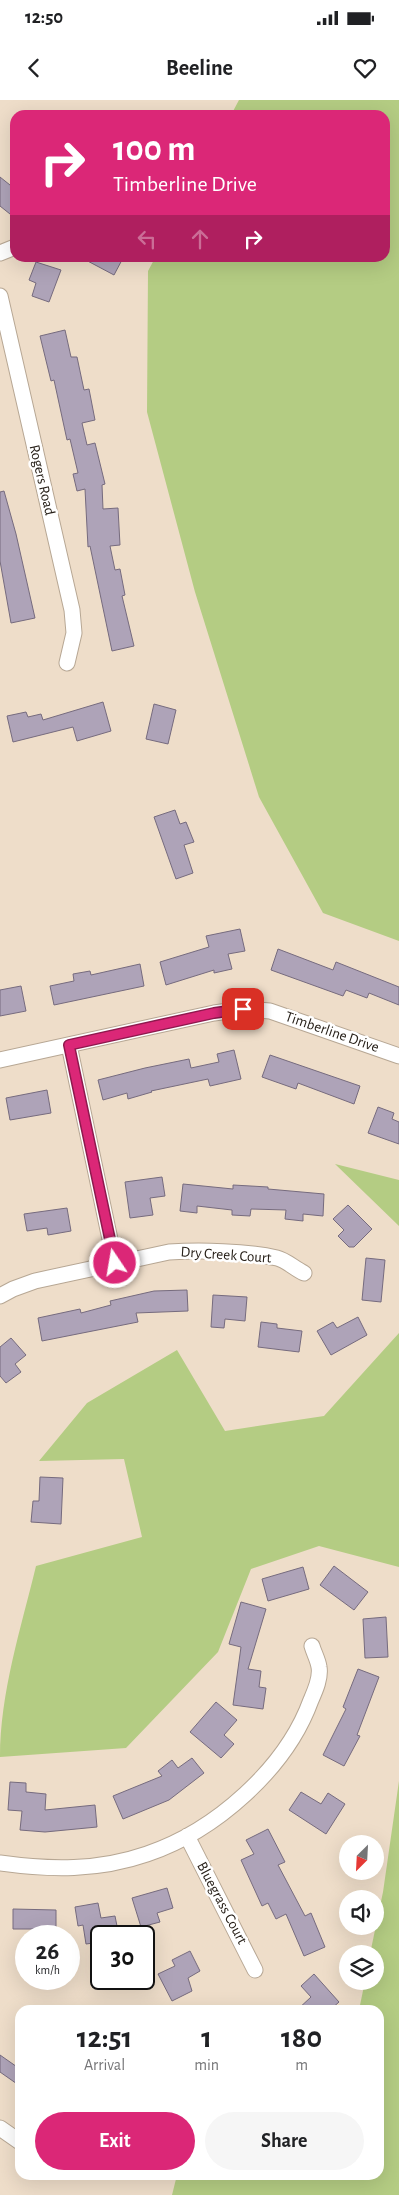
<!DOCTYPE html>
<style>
:root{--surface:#fff;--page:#f6f6f6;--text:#202124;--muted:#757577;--accent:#db2777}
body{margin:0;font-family:"Alegreya Sans",sans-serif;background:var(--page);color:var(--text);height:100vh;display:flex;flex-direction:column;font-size:19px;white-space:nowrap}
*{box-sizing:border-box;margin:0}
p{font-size:16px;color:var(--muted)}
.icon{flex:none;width:28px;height:28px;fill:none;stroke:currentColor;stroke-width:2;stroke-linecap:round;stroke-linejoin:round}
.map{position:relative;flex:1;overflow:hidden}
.side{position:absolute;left:15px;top:1905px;width:369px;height:175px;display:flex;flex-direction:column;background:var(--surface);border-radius:15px;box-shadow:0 5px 20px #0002}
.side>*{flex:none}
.hud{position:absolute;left:10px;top:10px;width:380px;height:152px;border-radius:15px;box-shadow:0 5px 20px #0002;background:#db2777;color:#fff;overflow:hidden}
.needle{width:32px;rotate:204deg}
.tools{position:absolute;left:339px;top:1735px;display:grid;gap:10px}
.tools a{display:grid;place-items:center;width:45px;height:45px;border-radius:50%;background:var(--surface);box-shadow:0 5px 20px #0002;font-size:25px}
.speed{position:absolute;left:15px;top:1825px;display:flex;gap:10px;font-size:25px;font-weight:700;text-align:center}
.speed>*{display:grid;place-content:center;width:65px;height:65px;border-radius:50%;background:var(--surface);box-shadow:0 5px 20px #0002;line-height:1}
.speed small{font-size:12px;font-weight:400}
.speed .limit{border:2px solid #111;border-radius:8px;background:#fff;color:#111}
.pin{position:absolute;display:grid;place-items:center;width:42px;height:42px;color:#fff;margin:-21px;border-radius:10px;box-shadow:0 2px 8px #0006}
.me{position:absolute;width:55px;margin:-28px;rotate:348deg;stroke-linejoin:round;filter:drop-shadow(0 0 4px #0008)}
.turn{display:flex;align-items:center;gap:18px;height:105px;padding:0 20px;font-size:22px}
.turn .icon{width:65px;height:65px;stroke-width:2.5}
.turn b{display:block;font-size:35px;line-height:42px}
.lanes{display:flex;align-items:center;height:48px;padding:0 20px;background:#0003;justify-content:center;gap:25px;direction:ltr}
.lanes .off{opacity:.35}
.eta{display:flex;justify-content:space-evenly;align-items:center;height:85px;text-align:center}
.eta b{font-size:30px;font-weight:700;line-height:35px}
.primary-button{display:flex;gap:10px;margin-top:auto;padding:10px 20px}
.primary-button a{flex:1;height:58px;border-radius:30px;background:var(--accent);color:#fff;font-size:20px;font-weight:700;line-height:58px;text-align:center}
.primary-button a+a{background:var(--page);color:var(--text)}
.status{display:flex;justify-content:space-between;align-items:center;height:35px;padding:0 25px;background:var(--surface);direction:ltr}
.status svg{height:14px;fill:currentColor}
header{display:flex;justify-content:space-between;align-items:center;height:65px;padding:0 20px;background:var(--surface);font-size:22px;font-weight:700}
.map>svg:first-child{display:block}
.green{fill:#b4cc83}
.building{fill:#aea3b8;stroke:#766b7e}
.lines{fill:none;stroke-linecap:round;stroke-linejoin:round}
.street-casing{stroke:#b7a794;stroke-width:17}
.street{stroke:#fff;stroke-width:15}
.route-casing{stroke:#8e194d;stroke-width:12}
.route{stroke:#db2777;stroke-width:9}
.labels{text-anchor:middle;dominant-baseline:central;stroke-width:5;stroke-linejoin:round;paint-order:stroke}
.street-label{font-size:15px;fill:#272019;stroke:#fff}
</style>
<div class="status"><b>12:50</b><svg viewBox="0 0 49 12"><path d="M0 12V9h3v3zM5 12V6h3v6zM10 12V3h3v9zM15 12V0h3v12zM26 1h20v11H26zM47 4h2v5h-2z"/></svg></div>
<header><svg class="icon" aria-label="back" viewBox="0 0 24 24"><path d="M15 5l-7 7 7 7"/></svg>Beeline<svg class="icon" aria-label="heart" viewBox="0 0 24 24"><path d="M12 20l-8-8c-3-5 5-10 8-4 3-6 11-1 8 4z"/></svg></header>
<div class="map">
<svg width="399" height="2095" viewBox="0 0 399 2095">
<rect width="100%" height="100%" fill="#eeddc9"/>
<!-- green -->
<path class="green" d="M239,0H399V841L323,813L259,697L195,492L147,312L148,171L155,158H385V15H231Z
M335,1064L399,1080V1126Z
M399,1233V1467L319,1446L251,1469L218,1552L126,1648L0,1657C0,1593 21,1528 36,1466L142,1437L124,1359L39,1361L87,1303L177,1250L225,1331L324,1316Z
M399,1681V2095H172L177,2075H379V1910H359L365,1881H375V1854H370L383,1792Z"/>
<!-- building -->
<path class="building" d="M0,77L15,89V118L0,106Z
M82,158H123L114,175Z
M36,162L61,170L49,202L32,196L36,183L29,180Z
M65,230L71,257H77L84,290L89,289L95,320L82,323L87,345L95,343L105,384L102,385L103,409L118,408L120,445L110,446L115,470L120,469L125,495L122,496L134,546L112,551L90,446L88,447L85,389L77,391L73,374L78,373L70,339L67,340L54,280L51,281L40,236Z
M4,391L16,434L35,518L11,523L0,461V392Z
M103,602L111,631L77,641L73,627L13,642L7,616L26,612L28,617L41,614L43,620Z
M154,604L176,610L168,644L146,639Z
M175,710L180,724L186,722L194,742L184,745L193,773L176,779L154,717Z
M240,829L245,851L228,854L232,869L214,873V870L166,885L160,862L209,847L206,836Z
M278,849L333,870L336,862L399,887V905L369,893L367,898L346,890L343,896L271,870Z
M140,864L144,886L54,905L50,886L74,881L73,874L90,871L91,875Z
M21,886L26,911L0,916V890Z
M234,950L241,979L210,986L208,979L151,991L152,992L128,999L127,993L103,1000L98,980L145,968L189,959L191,968L219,962L217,954Z
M270,955L360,986L354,1004L298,983L296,989L262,977Z
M47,990L51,1013L10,1020L6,998Z
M378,1007L394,1013L392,1019L399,1022V1044L368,1033Z
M162,1077L165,1096L150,1098L153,1115L130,1118L125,1082Z
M183,1084L233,1089V1085L268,1087V1089L324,1094L323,1116L303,1114V1121L285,1119L286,1110L251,1109L250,1116L232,1115V1110L197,1106V1113L180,1111Z
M348,1105L372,1129L354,1147H349L338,1136L344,1130L333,1119Z
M67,1108L71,1131L48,1135L47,1128L27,1131L24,1114Z
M366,1158L385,1160L381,1202L362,1200Z
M187,1190L188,1211L136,1213L138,1222L42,1241L38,1218L80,1209L81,1213L111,1205L110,1201L154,1191Z
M213,1195L247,1197L245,1221L225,1219L224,1228L211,1227Z
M358,1217L367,1235L331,1255L317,1231L333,1222L337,1228Z
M261,1222L277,1224V1228L302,1231L299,1252L258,1247Z
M11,1238L26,1255L15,1264L21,1272L6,1283L0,1276V1247Z
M40,1377L63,1378L61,1424L31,1422L33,1401H39Z
M334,1466L368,1492L354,1510L320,1485Z
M303,1467L309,1489L268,1501L262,1479Z
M241,1502L266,1509L248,1569L261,1571L259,1587L266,1588L263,1609L233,1605L241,1547L229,1544Z
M386,1517L388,1557L365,1558L363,1519Z
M358,1569L379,1577L357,1635L360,1636L344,1666L323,1655L346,1609L343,1607Z
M216,1602L237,1620L224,1635L234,1644L221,1658L190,1632Z
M192,1658L204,1673L169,1700L123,1719L113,1696L162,1676L158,1671L172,1660L178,1668Z
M10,1682L26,1683V1692L46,1694L45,1710L95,1705L97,1727L45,1732L20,1730L22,1711L8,1710Z
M301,1692L321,1704L328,1693L345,1704L326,1734L289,1710Z
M268,1729L285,1762L278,1765L305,1816L311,1813L325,1847L304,1856L286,1814L276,1819L268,1803L262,1806L241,1760L254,1754L246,1740Z
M167,1788L173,1808L157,1813L160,1822L141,1827L132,1798Z
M98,1803L101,1818L115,1816L119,1836H101V1842L86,1844L83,1825L78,1826L75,1807Z
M13,1809L56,1810V1836H39V1829H13Z
M190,1851L200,1871L188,1878L192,1891L172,1901L158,1874L175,1866L172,1860Z
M314,1874L339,1902L330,1910H297L311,1897L301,1886Z
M0,1955L20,1969V1986L0,1972Z"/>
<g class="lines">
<!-- street casing -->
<g class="street-casing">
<path id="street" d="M0,153L15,147
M0,196L72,510L74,533L67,563
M69,945L115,1163
M0,960L214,913L243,909L270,911L399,956
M0,1196L13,1189L35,1181L169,1152C200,1150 246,1151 277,1158C286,1160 295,1169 304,1173
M187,1736L255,1870
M0,1763C50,1770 98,1771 147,1754C215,1731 286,1669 311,1600C315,1591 321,1578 319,1567C318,1560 314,1553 312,1546
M0,2028L20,2042"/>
</g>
<!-- street -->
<use href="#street" class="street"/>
</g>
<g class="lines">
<!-- route casing -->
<g class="route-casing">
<path id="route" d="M115,1163L69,945L214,913L243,909"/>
</g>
<!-- route -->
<use href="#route" class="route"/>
</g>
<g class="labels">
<!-- street labels -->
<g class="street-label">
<text transform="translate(42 380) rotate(77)">Rogers Road</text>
<text transform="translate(332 932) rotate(19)">Timberline Drive</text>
<text transform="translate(226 1155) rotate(4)">Dry Creek Court</text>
<text transform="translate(222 1803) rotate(62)">Bluegrass Court</text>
</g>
</g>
</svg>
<div class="tools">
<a><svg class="needle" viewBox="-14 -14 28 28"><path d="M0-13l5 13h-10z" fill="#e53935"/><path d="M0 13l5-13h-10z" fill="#757577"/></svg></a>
<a><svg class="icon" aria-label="sound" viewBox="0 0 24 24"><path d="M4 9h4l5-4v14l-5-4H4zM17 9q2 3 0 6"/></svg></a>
<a><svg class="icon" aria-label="layers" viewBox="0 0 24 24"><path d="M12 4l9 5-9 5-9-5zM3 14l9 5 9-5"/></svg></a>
</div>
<div class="speed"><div>26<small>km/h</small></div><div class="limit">30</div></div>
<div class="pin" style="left:243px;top:909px;background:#d93025"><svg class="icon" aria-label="arrive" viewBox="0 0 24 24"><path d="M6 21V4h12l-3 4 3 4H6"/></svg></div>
<svg class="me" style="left:115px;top:1163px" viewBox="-20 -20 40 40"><circle r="17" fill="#db2777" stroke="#fff" stroke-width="3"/><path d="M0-11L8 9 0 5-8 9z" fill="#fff"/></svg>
<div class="hud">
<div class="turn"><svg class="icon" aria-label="right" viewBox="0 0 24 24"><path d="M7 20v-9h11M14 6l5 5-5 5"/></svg><div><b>100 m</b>Timberline Drive</div></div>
<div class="lanes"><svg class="icon off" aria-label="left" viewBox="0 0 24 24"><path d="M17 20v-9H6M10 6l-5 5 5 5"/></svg><svg class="icon off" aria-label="ahead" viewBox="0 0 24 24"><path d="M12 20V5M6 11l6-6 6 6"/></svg><svg class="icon" aria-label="right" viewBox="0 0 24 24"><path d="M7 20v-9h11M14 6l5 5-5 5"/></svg></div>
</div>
<section class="side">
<div class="eta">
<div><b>12:51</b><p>Arrival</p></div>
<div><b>1</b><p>min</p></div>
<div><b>180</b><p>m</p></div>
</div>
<div class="primary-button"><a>Exit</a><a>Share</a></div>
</section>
</div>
